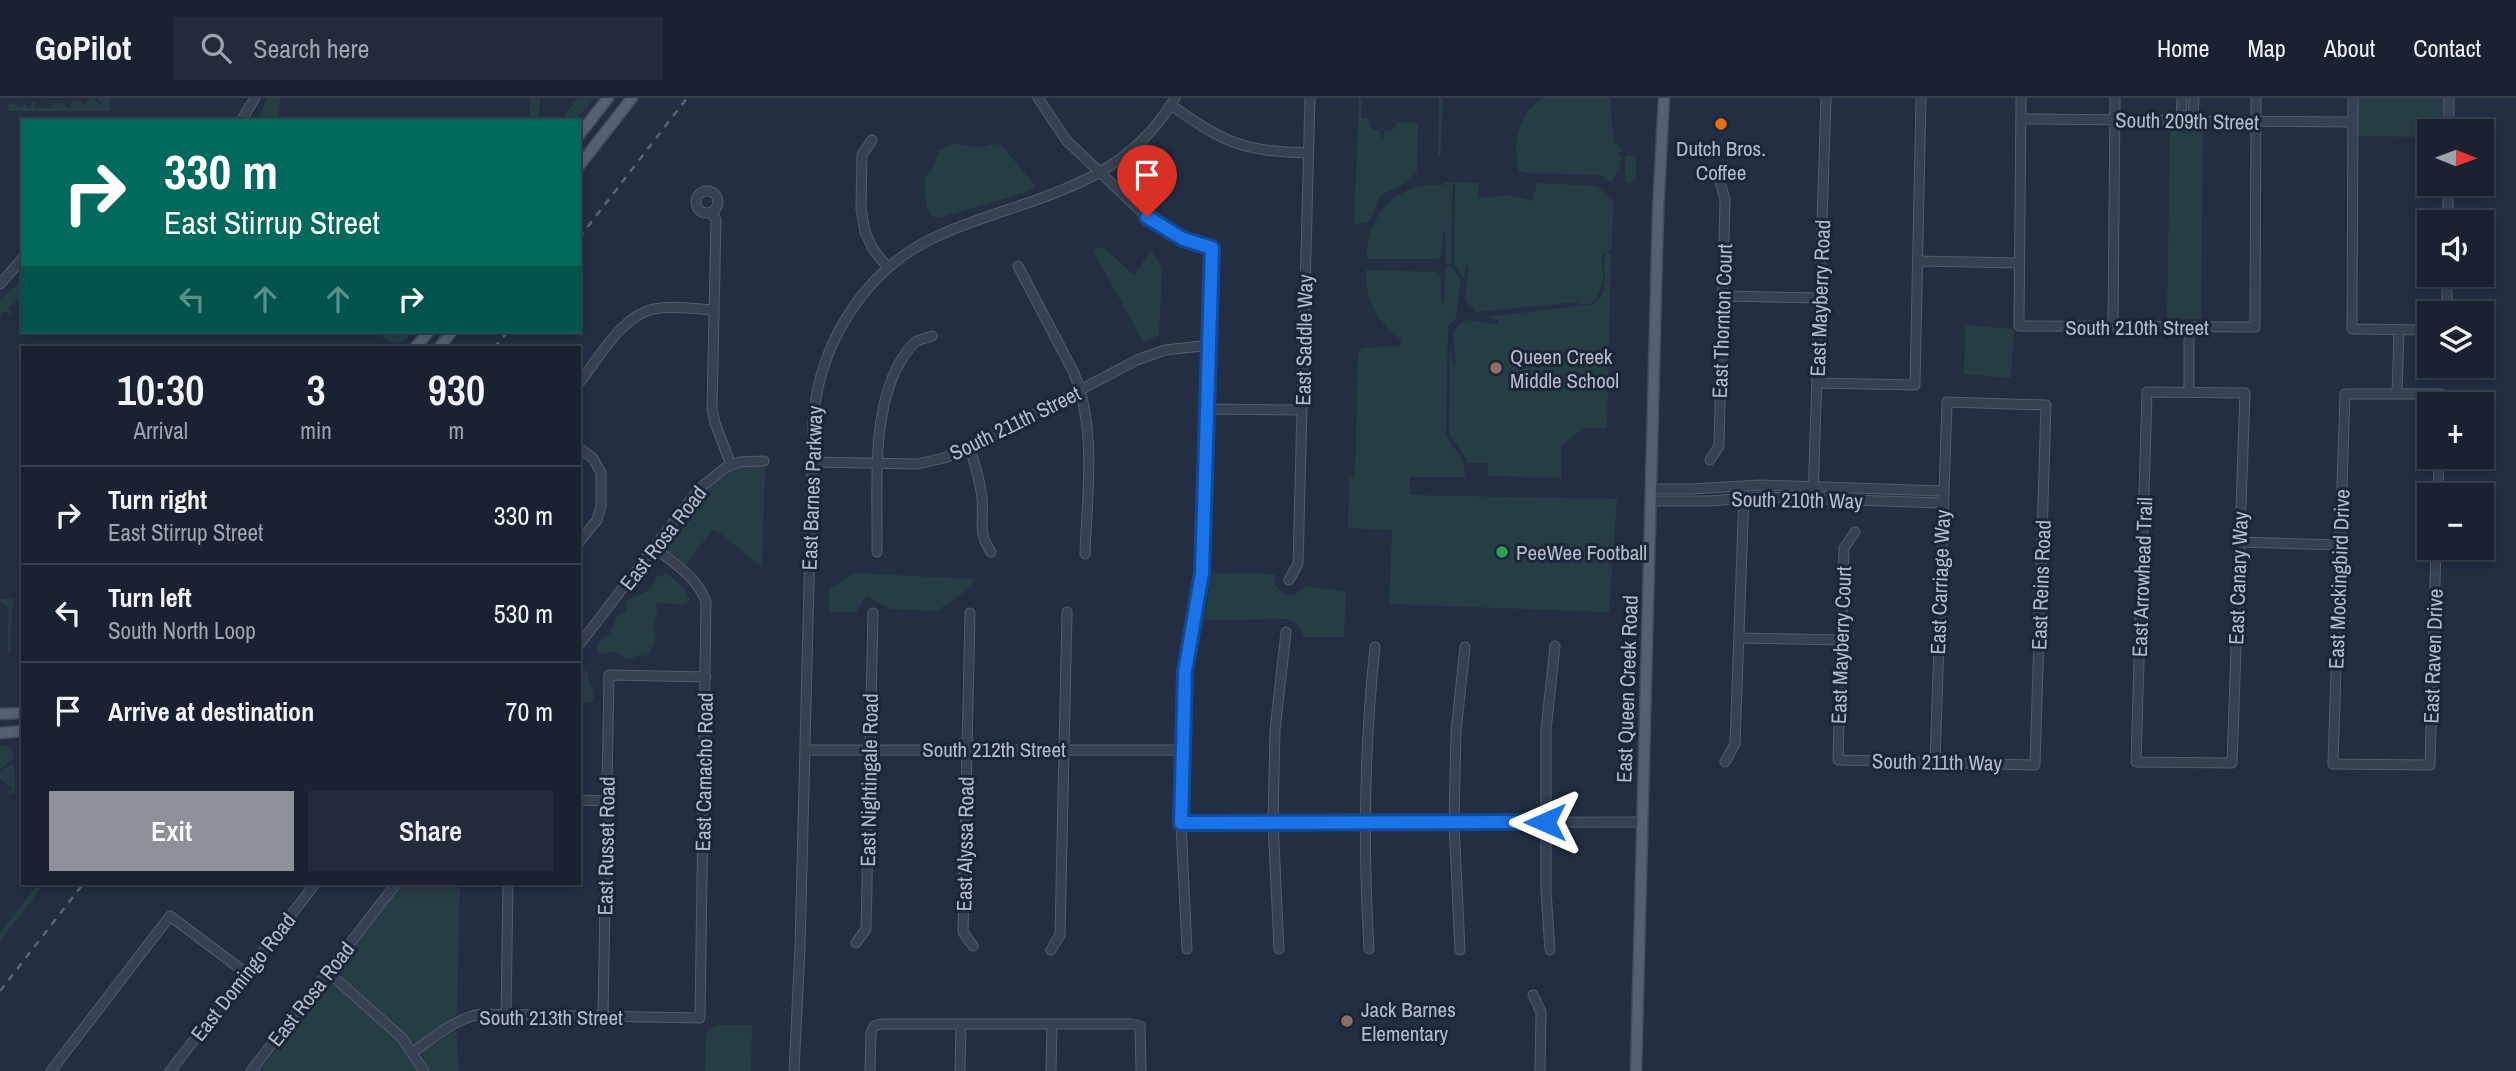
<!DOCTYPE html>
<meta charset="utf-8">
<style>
:root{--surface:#1a2232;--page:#232a3a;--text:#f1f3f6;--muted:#9fa4ac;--line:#383f4d;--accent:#8c9099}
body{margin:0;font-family:"Archivo Narrow",sans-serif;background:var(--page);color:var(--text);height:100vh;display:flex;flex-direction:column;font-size:26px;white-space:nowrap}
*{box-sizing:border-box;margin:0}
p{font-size:23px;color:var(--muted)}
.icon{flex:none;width:38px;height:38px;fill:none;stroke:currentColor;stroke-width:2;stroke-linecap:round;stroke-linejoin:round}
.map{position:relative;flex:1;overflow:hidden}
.drawer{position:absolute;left:21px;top:248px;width:560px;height:539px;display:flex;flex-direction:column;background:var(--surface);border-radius:0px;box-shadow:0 4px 10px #0003,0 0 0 2px var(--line)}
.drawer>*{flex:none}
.guide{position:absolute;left:21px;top:21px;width:560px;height:214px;border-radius:0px;box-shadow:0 4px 10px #0003,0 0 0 2px var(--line);background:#00695c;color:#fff;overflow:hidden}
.needle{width:46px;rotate:91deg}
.buttons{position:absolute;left:2417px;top:21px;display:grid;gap:14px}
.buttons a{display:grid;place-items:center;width:77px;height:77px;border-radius:0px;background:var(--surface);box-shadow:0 4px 10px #0003,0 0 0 2px var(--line);font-size:35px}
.pin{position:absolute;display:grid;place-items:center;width:60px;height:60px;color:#fff;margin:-72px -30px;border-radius:50% 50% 50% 0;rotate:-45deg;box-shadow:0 0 7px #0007}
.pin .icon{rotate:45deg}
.me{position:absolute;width:77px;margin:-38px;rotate:270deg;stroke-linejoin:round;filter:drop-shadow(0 0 5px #0008)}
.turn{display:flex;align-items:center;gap:24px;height:147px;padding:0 28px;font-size:32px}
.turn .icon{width:91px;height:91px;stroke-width:2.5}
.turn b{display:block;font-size:49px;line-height:60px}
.lanes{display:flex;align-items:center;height:66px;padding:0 28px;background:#0003;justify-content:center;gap:35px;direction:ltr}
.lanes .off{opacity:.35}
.eta{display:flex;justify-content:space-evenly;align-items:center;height:119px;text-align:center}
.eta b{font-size:42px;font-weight:600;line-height:49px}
.primary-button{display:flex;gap:14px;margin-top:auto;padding:14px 28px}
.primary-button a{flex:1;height:80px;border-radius:0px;background:var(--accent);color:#fff;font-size:28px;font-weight:600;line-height:80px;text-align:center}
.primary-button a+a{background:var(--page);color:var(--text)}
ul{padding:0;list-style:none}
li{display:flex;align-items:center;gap:21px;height:98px;padding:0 28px;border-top:2px solid var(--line)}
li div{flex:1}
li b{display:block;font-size:26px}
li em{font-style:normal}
header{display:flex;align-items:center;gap:42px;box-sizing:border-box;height:98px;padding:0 35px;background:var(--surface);border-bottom:2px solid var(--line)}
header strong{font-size:33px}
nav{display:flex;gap:38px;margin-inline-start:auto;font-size:24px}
.search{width:490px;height:63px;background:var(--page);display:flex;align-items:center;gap:18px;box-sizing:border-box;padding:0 24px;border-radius:0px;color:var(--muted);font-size:26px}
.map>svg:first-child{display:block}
.green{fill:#253e44}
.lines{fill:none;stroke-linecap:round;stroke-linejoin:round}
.minor-casing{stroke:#525c6d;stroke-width:11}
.major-casing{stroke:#414a5c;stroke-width:13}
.minor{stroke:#384152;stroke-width:9}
.major{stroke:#556072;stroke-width:10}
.rail{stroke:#59647a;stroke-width:2.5;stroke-dasharray:7 7;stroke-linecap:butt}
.route-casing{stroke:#114b97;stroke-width:18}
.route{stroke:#1a73e8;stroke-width:12}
.food-dot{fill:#e8710a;stroke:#1c2638;stroke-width:2.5}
.education-dot{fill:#8d6e63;stroke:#1c2638;stroke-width:2.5}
.leisure-dot{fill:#2e9e5b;stroke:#1c2638;stroke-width:2.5}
.labels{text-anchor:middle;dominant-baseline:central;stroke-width:6;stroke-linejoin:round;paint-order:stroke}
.street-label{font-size:21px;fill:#b4bccc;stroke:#1c2638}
.poi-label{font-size:21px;fill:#b4bccc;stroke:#1c2638;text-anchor:start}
</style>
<header>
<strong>GoPilot</strong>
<div class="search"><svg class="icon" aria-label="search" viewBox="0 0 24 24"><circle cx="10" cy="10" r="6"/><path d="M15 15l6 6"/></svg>Search here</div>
<nav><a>Home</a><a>Map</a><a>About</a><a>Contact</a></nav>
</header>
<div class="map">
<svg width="2516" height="973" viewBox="0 0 2516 973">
<rect width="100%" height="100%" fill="#232e43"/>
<!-- green -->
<path class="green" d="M92,0L105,10L97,0H110V13H8L9,4L21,10L24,6L30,10L32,6L30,4H35V10H52L53,5H59L70,11L71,4L79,3L84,7Z
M267,0H288H281L277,23H257Z
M530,0H540L539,23H530Z
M578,0H595L574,23H560Z
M1359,0H1362L1361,20H1368L1371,31L1380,33L1381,41H1383L1384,33L1394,31L1398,24L1418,25L1417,74L1401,88L1380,97L1370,123L1354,127Z
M1439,0H1443L1440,65V59H1438Z
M1544,0H1612C1609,6 1614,37 1614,46L1618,47L1622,52L1618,57L1622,61L1619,66L1621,72L1617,74L1611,85L1601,77L1525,75L1519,73C1512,46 1518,13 1544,0Z
M2358,0H2445V33H2429V39L2358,38Z
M2170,30H2203L2201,221H2167Z
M954,45L978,50L991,46L1001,47L1036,88L1024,95L939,120L933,119L927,110L924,86L926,78L933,70L939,52Z
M1625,58H1636V80L1629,86L1625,82Z
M1444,84L1453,85L1451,166H1446L1445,133L1443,134L1442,155L1438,161H1367C1366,116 1398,83 1444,87Z
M1455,84L1479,85L1478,100L1509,97L1533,103L1537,85L1597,88L1613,103L1612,152L1602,157L1603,184L1597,201L1589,206L1578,207V204L1476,214L1465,201L1469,168L1466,167L1464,180L1454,168Z
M1103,149L1134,177L1151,152L1162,170L1159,237L1143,244L1093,152Z
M1611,155L1607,330H1583L1561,348V380L1491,378L1488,376V365H1467C1465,353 1452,346 1449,333L1450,254L1453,267H1456L1453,234L1465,222L1497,226L1498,222L1486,219L1594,206C1613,193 1600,174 1606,156Z
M1446,169H1452L1461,182L1456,220L1448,228L1446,334C1452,355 1465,353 1465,379H1410V397L1617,401L1609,514L1389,506L1392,432L1348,430L1349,379H1355L1358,256L1362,250L1399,248L1402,242C1377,225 1365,203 1366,172L1437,174L1441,178V204L1444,205Z
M23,180L21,200L8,210L11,215L9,216L5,213L0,217V202Z
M1965,227L2014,231L2011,280L1964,276Z
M373,233H413L405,243L393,246Z
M740,369H765L762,469L717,433L712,432L686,467L668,452L666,447C674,420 714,381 740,369Z
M665,474L684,490L690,502L684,506L656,505L657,520L653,528L656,539L649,558L638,557L629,562L615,554L598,556L597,546L610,535L617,519L627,512L625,503C640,497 652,494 657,478L661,477L663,479Z
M854,475L973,481L972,488L937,513L890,511L866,498L856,514H829V492Z
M1212,475L1275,476V487L1283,495L1293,498L1307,488L1346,494L1344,539H1304L1298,527L1287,521L1204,522Z
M0,501H13L10,556L8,555V513L6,507L0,504Z
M584,571L588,576C587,585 595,593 593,603L589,605L579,604V574Z
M0,648H7L12,652L13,662L0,671Z
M13,665L15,680L14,695L10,696L8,695L12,690L6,686L13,677L5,685L0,681V674Z
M38,786H44L0,843V835Z
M403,786H460L457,916L416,948L343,880L340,873L344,862Z
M333,886L346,890L403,945L418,973H259L324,892Z
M716,927H752L751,973H705L706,935Z
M456,931L459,973H430L421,955Z"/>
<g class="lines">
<!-- minor casing -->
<g class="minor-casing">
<path id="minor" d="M1038,0L1066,42L1147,119L1183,141L1212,150L1202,475L1185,573L1181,725L1187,851
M2021,0L2019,228L2255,229L2256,0
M2353,0L2352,231L2429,232
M1171,7C1225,45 1241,53 1308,55
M2021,21L2353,24
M241,23L255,0
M2181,23L2182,0
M2193,23L2194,0
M2449,33V0
M872,42L862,57L861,110L865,134L873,151L888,170
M696 104a11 11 0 1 1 22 0a11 11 0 1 1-22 0Z
M711,114L716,122L712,311L715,325L731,367
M2448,124V86
M1918,163L2020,165
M1018,168L1074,275C1097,332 1087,396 1085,456
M0,186L23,160
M1723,198L1820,200
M2447,215V177
M2113,229L2115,0
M579,285C599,260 622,217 654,211C673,207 695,211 714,212
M1817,285L1915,287L1921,0
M2147,294L2245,295L2232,665L2136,664Z
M2189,294V230
M2397,296L2399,232
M1209,311L1302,312
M579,350L593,360L601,375V408L597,422L579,444
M970,350C975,367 980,382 982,400C984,423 977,433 991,454
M1710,362L1719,348L1725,101L1720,84
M811,364L917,366L944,360L970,350L1137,262L1165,252L1211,247
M1651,391H1691L1760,387L1942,393
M2438,397L2439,359
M1813,401L1826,0
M1651,403H1710L1760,399L1942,405
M1855,434L1844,450L1838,662L2035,667L2046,307L1947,304L1935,664
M2239,444L2340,447
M2436,450L2430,667L2333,666L2345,296H2441L2440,306
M877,454C878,395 870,316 900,264C904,258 910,247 917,243C921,241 927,240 932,238
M1289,482L1298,466L1310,0
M970,515L963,834L973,848
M1739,540L1842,542
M579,547L699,391L725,370L739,364L764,363
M805,652H1183
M1725,664L1735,646L1744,396
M579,702L607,703
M1181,725L1643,724
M856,845L866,831L873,515
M1279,851L1273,724L1275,632L1286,534
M1369,851C1363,749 1364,650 1375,549
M1051,852L1060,837L1067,514
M1460,852L1454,725L1456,634L1465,549
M1550,852L1546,793V632L1555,548
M328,874L402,940L424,973
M1533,897L1541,914L1540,973
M506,917L508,786
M603,918L609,577L706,579
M413,954C435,939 455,920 482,916L700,920L706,504C697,479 675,466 654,449
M51,973L170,818L246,875
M170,973L315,786
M251,973L396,786
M794,973L800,850L813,324C819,243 867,168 942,136C1030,98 1121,92 1175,0
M870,973L871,935L874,928L881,926H1131L1140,928L1141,973
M960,973L961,926
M1051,973L1052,927"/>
</g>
<!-- major casing -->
<g class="major-casing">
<path id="major" d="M579,37L608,0
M579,68L632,0
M415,250L429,233
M439,250L452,233
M0,616L23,615
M0,635L23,633
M1636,973L1658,114L1664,0"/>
</g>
<!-- minor -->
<use href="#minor" class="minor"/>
<!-- major -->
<use href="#major" class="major"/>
<!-- rail -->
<path class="rail" d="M579,140L687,0
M494,250L508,233
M0,893L83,786"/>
</g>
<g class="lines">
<!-- route casing -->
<g class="route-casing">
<path id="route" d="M1147,119L1183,141L1212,150L1202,475L1185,573L1181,725L1545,724"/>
</g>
<!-- route -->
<use href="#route" class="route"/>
</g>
<!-- markers -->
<circle class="food-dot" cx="1721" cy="26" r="7"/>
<g class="education-dot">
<circle cx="1496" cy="270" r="7"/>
<circle cx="1347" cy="923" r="7"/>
</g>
<circle class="leisure-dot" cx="1502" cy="454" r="7"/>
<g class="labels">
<!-- street labels -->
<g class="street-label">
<text transform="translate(2187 23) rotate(1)">South 209th Street</text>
<text transform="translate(1820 200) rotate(-88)">East Mayberry Road</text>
<text transform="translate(1722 223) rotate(-88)">East Thornton Court</text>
<text x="2137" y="229">South 210th Street</text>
<text transform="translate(1304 242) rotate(-89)">East Saddle Way</text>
<text transform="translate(1015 325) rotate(-26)">South 211th Street</text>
<text transform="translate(812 390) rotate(-88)">East Barnes Parkway</text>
<text transform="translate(1797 402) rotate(1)">South 210th Way</text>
<text transform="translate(663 440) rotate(-52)">East Rosa Road</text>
<text transform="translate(2142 479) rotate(-88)">East Arrowhead Trail</text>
<text transform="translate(2238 480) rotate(-88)">East Canary Way</text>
<text transform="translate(2339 481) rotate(-88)">East Mockingbird Drive</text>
<text transform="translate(1940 484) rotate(-88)">East Carriage Way</text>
<text transform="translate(2041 487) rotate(-88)">East Reins Road</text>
<text transform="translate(1841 547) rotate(-88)">East Mayberry Court</text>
<text transform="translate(2433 558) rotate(-88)">East Raven Drive</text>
<text transform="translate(1627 591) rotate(-88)">East Queen Creek Road</text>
<text x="994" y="651">South 212th Street</text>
<text transform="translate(1937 664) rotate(1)">South 211th Way</text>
<text transform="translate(704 674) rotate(-89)">East Camacho Road</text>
<text transform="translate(869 682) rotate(-89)">East Nightingale Road</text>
<text transform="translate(965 746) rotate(-89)">East Alyssa Road</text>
<text transform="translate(606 748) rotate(-89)">East Russet Road</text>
<text transform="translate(243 879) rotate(-52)">East Domingo Road</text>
<text transform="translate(311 896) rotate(-52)">East Rosa Road</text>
<text x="551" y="919">South 213th Street</text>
</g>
<!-- poi labels -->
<g class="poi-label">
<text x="1721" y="50" text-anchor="middle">Dutch Bros.<tspan x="1721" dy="24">Coffee</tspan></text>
<text x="1510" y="258">Queen Creek<tspan x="1510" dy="24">Middle School</tspan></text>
<text x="1516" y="454">PeeWee Football</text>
<text x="1361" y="911">Jack Barnes<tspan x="1361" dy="24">Elementary</tspan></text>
</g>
</g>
</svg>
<div class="buttons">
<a><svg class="needle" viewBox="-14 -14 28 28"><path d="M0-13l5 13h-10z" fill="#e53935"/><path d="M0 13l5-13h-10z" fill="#9fa4ac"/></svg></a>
<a><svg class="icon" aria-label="sound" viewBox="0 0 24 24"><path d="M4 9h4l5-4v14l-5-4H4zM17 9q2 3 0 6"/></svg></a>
<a><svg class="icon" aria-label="layers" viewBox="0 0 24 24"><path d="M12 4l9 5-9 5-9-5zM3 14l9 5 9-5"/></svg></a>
<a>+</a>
<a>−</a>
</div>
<div class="pin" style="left:1147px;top:119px;background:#d93025"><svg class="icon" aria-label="arrive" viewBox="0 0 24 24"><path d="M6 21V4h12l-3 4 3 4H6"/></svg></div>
<svg class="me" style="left:1545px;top:724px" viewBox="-20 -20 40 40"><path d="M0-17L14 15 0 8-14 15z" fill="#1a73e8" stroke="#fff" stroke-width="4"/></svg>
<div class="guide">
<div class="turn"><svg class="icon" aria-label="right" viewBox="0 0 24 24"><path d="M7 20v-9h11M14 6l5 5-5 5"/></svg><div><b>330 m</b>East Stirrup Street</div></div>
<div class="lanes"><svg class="icon off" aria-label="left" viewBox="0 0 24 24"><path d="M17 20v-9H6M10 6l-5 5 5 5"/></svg><svg class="icon off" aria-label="ahead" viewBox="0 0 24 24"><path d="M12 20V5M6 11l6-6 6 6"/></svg><svg class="icon off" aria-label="ahead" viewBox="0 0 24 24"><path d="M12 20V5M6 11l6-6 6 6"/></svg><svg class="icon" aria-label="right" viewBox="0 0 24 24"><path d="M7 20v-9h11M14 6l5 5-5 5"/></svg></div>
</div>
<section class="drawer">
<div class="eta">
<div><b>10:30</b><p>Arrival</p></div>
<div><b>3</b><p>min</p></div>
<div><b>930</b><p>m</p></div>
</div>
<ul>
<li><svg class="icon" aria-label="right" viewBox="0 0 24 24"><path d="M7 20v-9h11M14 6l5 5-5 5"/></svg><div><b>Turn right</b><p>East Stirrup Street</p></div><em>330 m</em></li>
<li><svg class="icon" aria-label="left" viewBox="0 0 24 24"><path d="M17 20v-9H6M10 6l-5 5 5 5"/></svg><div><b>Turn left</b><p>South North Loop</p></div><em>530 m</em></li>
<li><svg class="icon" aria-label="arrive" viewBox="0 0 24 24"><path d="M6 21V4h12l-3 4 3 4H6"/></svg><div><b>Arrive at destination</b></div><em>70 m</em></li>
</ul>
<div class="primary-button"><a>Exit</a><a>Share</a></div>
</section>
</div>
